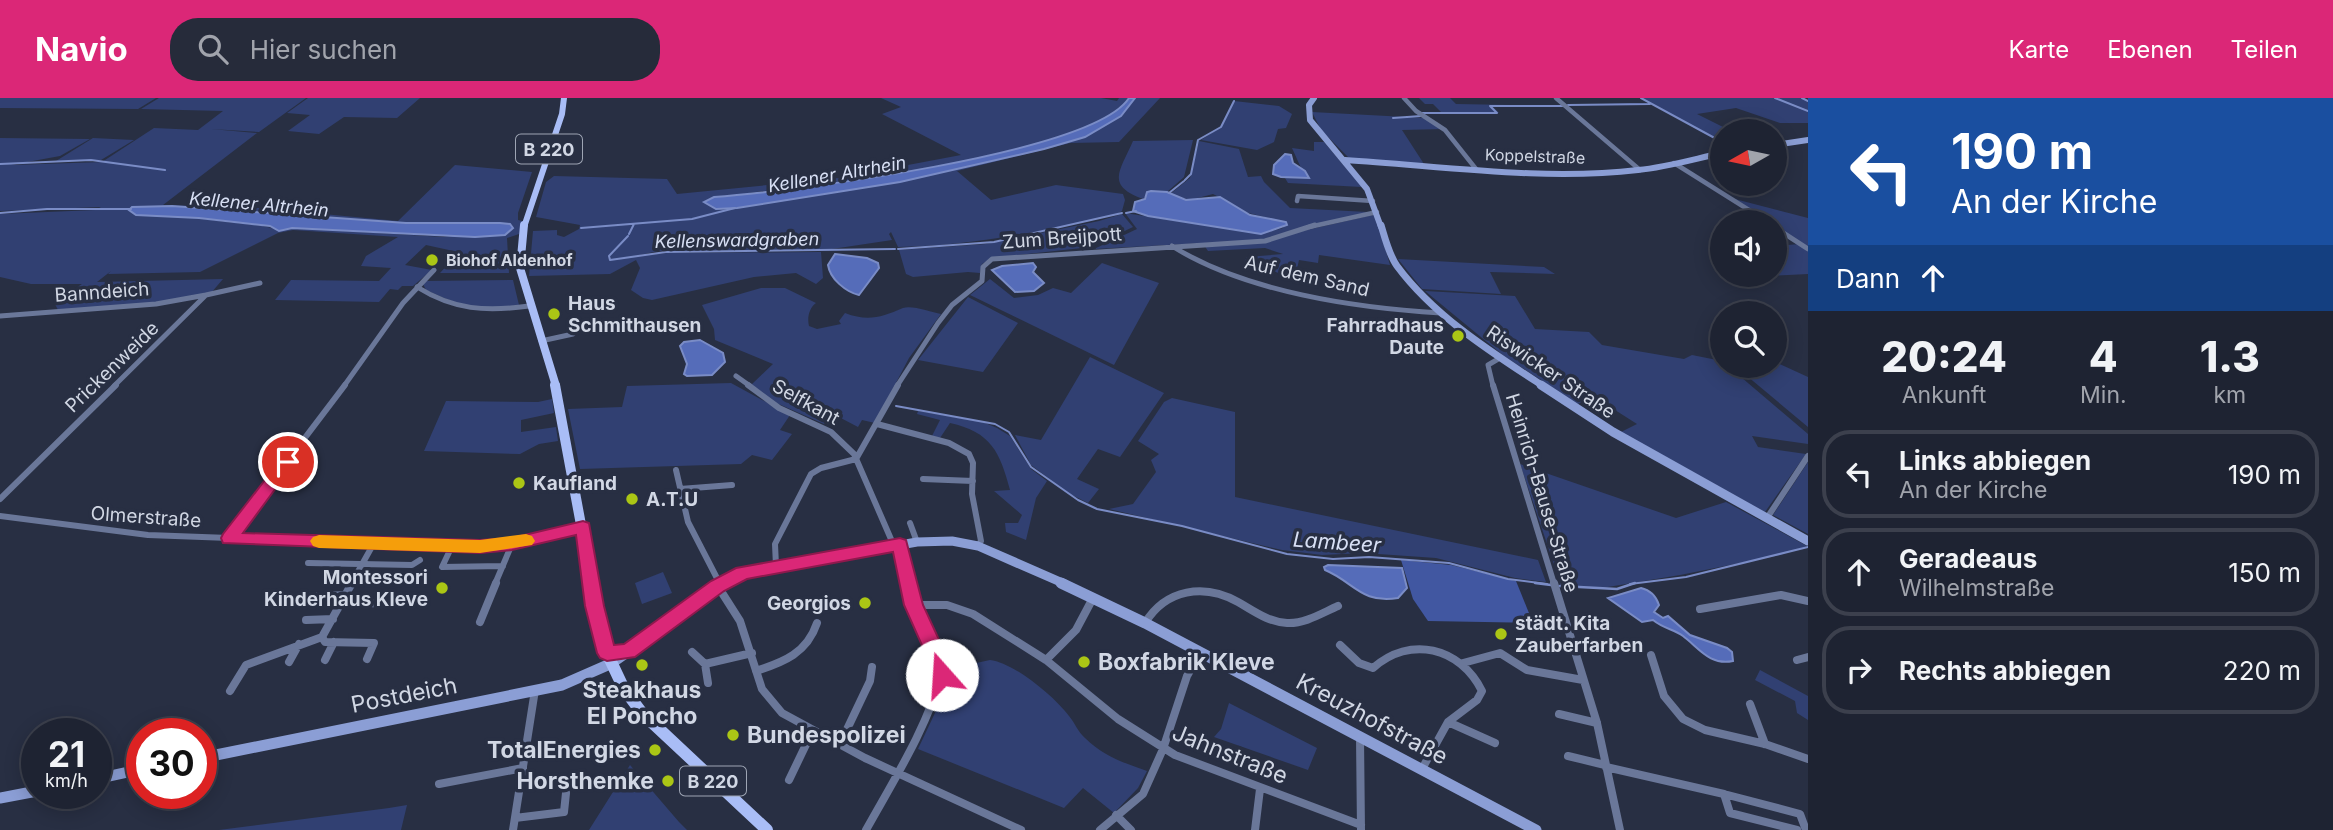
<!DOCTYPE html>
<html lang="de">
<meta charset="utf-8">
<style>
:root{--surface:#1e2332;--page:#262b3a;--text:#f1f3f6;--muted:#a1a4ac;--line:#3c404d;--accent:#db2777}
body{margin:0;font-family:Inter,sans-serif;background:var(--page);color:var(--text);height:100vh;display:flex;flex-direction:column;font-size:26px;white-space:nowrap}
*{box-sizing:border-box;margin:0}
p{font-size:23px;color:var(--muted)}
.icon{flex:none;width:38px;height:38px;fill:none;stroke:currentColor;stroke-width:2;stroke-linecap:round;stroke-linejoin:round}
.map{position:relative;flex:1;overflow:hidden}
.details{display:flex;flex-direction:column;background:var(--surface);width:525px}
.details>*{flex:none}
.banner{background:#1a4fa0;color:#fff;overflow:hidden}
.needle{width:46px;rotate:261deg}
.buttons{position:absolute;left:1710px;top:21px;display:grid;gap:14px}
.buttons a{display:grid;place-items:center;width:77px;height:77px;border-radius:50%;background:var(--surface);box-shadow:0 4px 18px #0003,0 0 0 2px var(--line);font-size:35px}
.speed{position:absolute;left:21px;top:620px;display:flex;gap:14px;font-size:35px;font-weight:700;text-align:center}
.speed>*{display:grid;place-content:center;width:91px;height:91px;border-radius:50%;background:var(--surface);box-shadow:0 4px 18px #0003,0 0 0 2px var(--line);line-height:1}
.speed small{font-size:18px;font-weight:400}
.speed .limit{border:10px solid #d22;background:#fff;color:#111}
.pin{position:absolute;display:grid;place-items:center;width:60px;height:60px;color:#fff;margin:-30px;border:4px solid #fff;border-radius:50%;box-shadow:0 2px 7px #0007}
.me{position:absolute;width:77px;margin:-38px;rotate:341deg;stroke-linejoin:round;filter:drop-shadow(0 0 5px #0008)}
.turn{display:flex;align-items:center;gap:24px;height:147px;padding:0 28px;font-size:32px}
.turn .icon{width:91px;height:91px;stroke-width:2.5}
.turn b{display:block;font-size:49px;line-height:60px}
.then{display:flex;align-items:center;height:66px;padding:0 28px;background:#0003;gap:14px;font-size:26px}
.eta{display:flex;justify-content:space-evenly;align-items:center;height:119px;text-align:center}
.eta b{font-size:42px;font-weight:800;line-height:49px}
ul{padding:0;list-style:none}
li{display:flex;align-items:center;gap:21px;height:88px;margin:0 14px 10px;padding:0 14px;border:4px solid var(--line);border-radius:28px}
li div{flex:1}
li b{display:block;font-size:26px}
li em{font-style:normal}
header{display:flex;align-items:center;gap:42px;box-sizing:border-box;height:98px;padding:0 35px;background:var(--accent);color:#fff}
header strong{font-size:33px}
nav{display:flex;gap:38px;margin-inline-start:auto;font-size:24px}
.search{width:490px;height:63px;background:var(--page);display:flex;align-items:center;gap:18px;box-sizing:border-box;padding:0 24px;border-radius:28px;color:var(--muted);font-size:26px}
main{display:flex;flex:1;min-height:0}
.map>svg:first-child{display:block}
.green{fill:#314072;fill-rule:evenodd}
.forest{fill:#4157a1}
.water{fill:#556cb9;stroke:#7a8cc6;stroke-width:2}
.lines{fill:none;stroke-linecap:round;stroke-linejoin:round}
.stream-far1{stroke:#7a8cc6;stroke-width:2}
.stream{stroke:#7a8cc6;stroke-width:2.5}
.street-far3{stroke:#6a7799;stroke-width:4.5}
.street-far2{stroke:#6a7799;stroke-width:5}
.street-far1{stroke:#6a7799;stroke-width:6}
.street{stroke:#6a7799;stroke-width:8}
.secondary-far3{stroke:#8b9ed5;stroke-width:6}
.secondary-far2{stroke:#8b9ed5;stroke-width:7}
.secondary-far1{stroke:#8b9ed5;stroke-width:9}
.secondary{stroke:#8b9ed5;stroke-width:11}
.primary-far3{stroke:#a9bdf6;stroke-width:6}
.primary-far2{stroke:#a9bdf6;stroke-width:8}
.primary-far1{stroke:#a9bdf6;stroke-width:10}
.primary{stroke:#a9bdf6;stroke-width:12}
.route{fill:#db2777;stroke:#8e194d;stroke-width:2}
.slow{fill:#f59e0b}
.poi-dot{fill:#abc615;stroke:#282f43;stroke-width:2.5}
.labels{text-anchor:middle;dominant-baseline:central;stroke-width:7;stroke-linejoin:round;paint-order:stroke}
.far-street-label{font-size:16px;fill:#d1d7e4;stroke:#282f43}
.far-poi-label{font-size:16px;font-weight:bold;fill:#d1d7e4;stroke:#282f43;text-anchor:start}
.shield{fill:#282f43;stroke:#9ea5b4;stroke-width:2}
.shield-label{font-size:18px;font-weight:bold;fill:#d1d7e4}
.far-water-label{font-size:18px;font-style:italic;fill:#d8e0f5;stroke:#282f43}
.street-label{font-size:19px;fill:#d1d7e4;stroke:#282f43}
.poi-label{font-size:19px;font-weight:bold;fill:#d1d7e4;stroke:#282f43;text-anchor:start}
.water-label{font-size:21px;font-style:italic;fill:#d8e0f5;stroke:#282f43}
.near-poi-label{font-size:23px;font-weight:bold;fill:#d1d7e4;stroke:#282f43;text-anchor:start}
.near-street-label{font-size:23px;fill:#d1d7e4;stroke:#282f43}
</style>
<header>
<strong>Navio</strong>
<div class="search"><svg class="icon" aria-label="search" viewBox="0 0 24 24"><circle cx="10" cy="10" r="6"/><path d="M15 15l6 6"/></svg>Hier suchen</div>
<nav><a>Karte</a><a>Ebenen</a><a>Teilen</a></nav>
</header>
<main>
<div class="map">
<svg width="1808" height="732" viewBox="0 0 1808 732">
<rect width="100%" height="100%" fill="#282f43"/>
<!-- green -->
<path class="green" d="M0,0H156L138,11L0,10Z
M159,0H306L259,34L211,31L257,35L163,107L259,110L398,123L455,67L532,74L518,115V122L522,123L519,136L507,140L509,175H440L452,162H456L458,154L426,147L405,167L432,172L413,188H402L398,192L390,191L379,204L275,202L291,182L379,183L391,170L361,168L366,158L398,139L293,132L278,135L200,174L108,176L111,173L97,184L223,181L211,195L161,205L58,212L54,204L82,186H31L0,179V116L95,112L101,109L0,113V40L90,41L60,58L11,67L102,64L154,30L198,32L223,13L141,11ZM171,108L406,125H500L510,126L512,131L444,139L292,130C279,134 269,128 255,127C214,123 173,117 132,109Z
M308,0H420L397,20L344,19L319,36L288,33L310,17L287,15Z
M881,0H1101L1117,3L1119,0H1129C1100,46 895,78 837,86C821,88 747,93 737,98C732,101 726,107 721,111L900,84L1044,51L1085,39L1121,18L1135,0H1160L1119,44L1070,45L957,73L991,102L1056,87L1123,96L1125,102L1122,113L1117,116C1046,133 971,148 898,149L891,134L889,136L892,142L832,151L658,153L636,158L667,155L821,154L823,180L816,186L796,175L754,179L652,202L643,200L631,192L640,170L636,162L610,176L529,178L533,133L557,132V137L564,139L579,131L580,127L536,119L546,84L554,78L667,81L677,96L839,80L961,57L882,16L901,9Z
M1419,0H1450L1456,6L1564,8H1492L1499,15L1421,16L1441,14L1433,6H1425Z
M1640,0H1804L1808,2V25H1780L1736,10L1697,16L1725,30L1735,29L1744,33H1722V45L1652,6L1565,7L1649,5Z
M1234,3L1279,8L1292,16L1286,30L1278,31L1274,44L1257,52L1201,42L1221,29Z
M1312,14L1425,20L1444,31L1402,32L1424,66L1349,60L1321,32Z
M93,40L134,42L101,62L56,63Z
M1193,42L1184,79L1167,94L1151,93L1143,101C1105,87 1120,73 1133,43Z
M1199,43L1239,51L1248,79L1261,78L1264,84L1290,110L1368,114L1260,142L1094,151L1137,131L1125,115L1261,136L1283,130L1285,124L1240,113L1231,105L1213,96L1190,102L1170,96L1190,80Z
M1314,44H1324L1362,89L1288,85L1285,80L1309,79L1301,70L1292,50L1314,53Z
M1731,100L1808,120V150L1775,128L1774,124H1769Z
M1122,116L1133,129L1091,149L992,160L982,166L980,175L968,174L913,179L906,176L899,152L986,146L1099,123Z
M1373,117L1376,118L1390,167L1319,157L1318,165L1299,162L1295,180L1244,164L1247,159L1283,156L1265,150L1208,153L1204,147L1253,144Z
M1800,146L1808,152V176L1766,178L1762,177H1774L1775,148Z
M1398,161L1544,169L1555,176L1490,174L1501,196L1422,191Z
M1102,165L1159,185L1114,267L970,197L990,181L1014,200L1038,197L1053,190L1071,195Z
M513,182L519,207C480,215 461,208 426,192L423,186L425,183Z
M761,190H785L816,205C809,210 807,220 809,228L817,231L841,226L839,223L845,215C868,224 882,219 903,210C912,207 931,214 941,216L909,260L875,325L862,322L858,329L835,317L824,326L774,304L751,287L773,266L715,242L714,231L702,207Z
M1425,193L1515,198L1535,231L1589,234L1602,247L1684,261L1692,257L1722,263V268H1728L1808,336V346L1752,338L1758,349L1806,356L1765,414L1621,334L1637,326L1593,298L1578,306L1504,258Z
M968,199L1018,225L983,274L918,262Z
M1090,259L1164,295L1120,359L1098,351L1077,381L1099,391L1088,405L1068,395L1031,367L1015,337L1041,342Z
M1775,264L1808,279V329L1735,268H1774Z
M731,285L790,317L780,332L792,336L772,362L752,357L741,366L580,371L568,311L622,309L627,288Z
M1172,300L1235,314V399L1538,462L1546,484L1515,480L1436,460L1364,455L1322,457L1282,452L1109,411L1133,406L1156,374L1151,362L1159,356L1138,343L1164,304Z
M552,301L554,315L521,322V334L556,329L558,343L539,346L520,356L424,353L446,303L538,304Z
M918,313L983,324L997,330L1010,338L1031,371L1047,383L1036,400L1026,442L1006,434L1005,425H1018L1022,417L994,393L1010,392C1000,354 991,334 950,325L940,340L932,338L940,322L917,316Z
M1808,364V436L1773,417Z
M1520,366L1676,420L1726,404L1807,448L1780,457L1680,477L1602,490L1561,487Z
M663,474L672,495L642,506L635,485Z
M990,562C1014,565 1054,598 1069,618C1075,625 1078,634 1085,640C1103,658 1124,665 1147,673L1138,690L1114,715L1083,690L1064,710L918,651L943,598L944,572Z
M1760,572L1808,598V622L1797,615L1795,603L1755,582Z
M1229,605L1317,650L1308,672L1214,639L1221,631Z
M630,667L679,724L687,732H589Z
M407,707L401,732H219L389,710Z"/>
<!-- forest -->
<path class="forest" d="M1401,462L1451,467L1516,483L1533,525L1428,523L1413,501Z"/>
<!-- water -->
<path class="water" d="M1129,0H1135L1121,18L1085,39L1044,51L900,84L737,110L716,111L704,104L714,99C786,94 1093,56 1129,0Z
M1285,56L1291,57L1293,65L1305,73L1309,80L1281,79L1273,76L1274,67Z
M1151,93L1167,94L1186,102L1220,99L1250,117L1286,124L1287,127L1261,136L1148,118L1133,113L1135,104L1145,101L1147,94Z
M172,108L406,125H500L510,126L513,130L505,137L475,139L292,130L279,133L270,128L199,120L136,117L129,112L132,109Z
M835,156L867,160L878,165L879,170L859,197C846,194 830,181 828,167Z
M1033,165L1036,169L1033,174L1044,185L1034,193L1015,194L992,172L1002,168Z
M700,242L723,255L725,264L712,277L687,278L684,276L687,266L680,248L684,244Z
M1328,467L1402,470L1407,490L1398,500C1361,506 1354,484 1325,472L1324,469Z
M1641,490C1650,492 1656,498 1659,507L1654,514L1663,520L1668,518L1690,537L1727,550L1732,554L1733,563C1710,568 1699,550 1683,538C1674,531 1664,531 1653,522L1642,524L1608,500Z"/>
<g class="lines">
<!-- stream-far1 -->
<path class="stream-far1" d="M1641,0L1722,44
M1775,0L1808,13
M1802,0L1808,3
M1568,7L1650,6
M1422,15H1497L1490,8H1563
M1393,20L1421,18
M0,66L91,62L165,72
M1185,82L1191,76L1198,42L1221,29L1234,3
M1169,95L1184,83
M0,115L47,111H131
M1126,115L1136,113
M581,130L692,121L735,110
M629,136L634,126
M628,138L609,158L610,162L666,154L895,151
M898,151L994,144L1122,115
M896,308L995,326L1009,334L1031,369L1078,402L1097,411L1182,428L1287,456L1333,461L1369,459L1449,465L1508,481L1547,486
M1630,486L1686,479L1808,449"/>
<!-- stream -->
<path class="stream" d="M1535,485L1551,487
M1560,488L1617,491L1635,485"/>
<!-- street-far3 -->
<path class="street-far3" d="M1404,0L1416,13L1445,32L1476,71
M1556,0L1640,72
M1674,65L1768,124
M1297,103L1298,98L1373,103
M1309,129L1377,114"/>
<!-- street-far2 -->
<path class="street-far2" d="M1774,129L1808,151
M1172,148C1245,194 1356,210 1441,215
M417,189C454,212 486,214 529,208
M0,218L156,206L206,197
M541,243L573,236
M736,278L750,288
M114,288L206,197L260,185
M344,288L403,205L434,172
M897,288L938,225L952,207L982,183L983,169L992,161L1265,143L1315,127
M1493,288L1488,267L1500,260"/>
<!-- street-far1 -->
<path class="street-far1" d="M748,287L779,310L831,334L854,356L894,448
M1493,287L1554,486
M877,326L949,345L969,356L973,365L972,396L981,443L978,448
M856,361L898,287
M676,372L688,424L720,486
M923,381L973,383
M680,391L732,387
M0,401L116,287
M0,418L148,437L467,449L512,446L582,429
M1767,420L1808,358
M910,425L917,444
M229,440L345,287
M900,447L909,486
M452,448L442,469L503,468
M308,465L412,467L420,462
M776,468L775,446L811,376L821,370L856,361
M351,486L374,445
M495,486L512,446"/>
<!-- street -->
<path class="street" d="M1554,485L1597,625L1620,732
M719,490L740,523L762,591L782,615L865,660L1021,732
M301,499L346,497
M342,504L390,506
M913,507H947L973,516L1046,562L1118,621L1175,657L1361,727
M1700,511L1781,497L1808,503
M306,522L333,521
M480,524L496,485
M1145,525C1166,491 1204,485 1238,504C1254,513 1268,524 1287,525C1305,526 1322,515 1338,508
M322,539L325,544L374,545L367,561
M1340,547L1359,565L1373,570C1410,537 1460,549 1482,593L1477,602L1448,624L1422,671
M692,554L705,566L752,555
M1651,557L1664,598L1683,621L1705,632L1765,646L1808,661
M325,562L334,544
M1046,562L1076,532L1093,500
M1797,562L1808,559
M289,564L299,546
M1463,565L1500,555L1527,572L1583,582
M705,566L708,585
M756,573C784,564 807,555 817,525
M230,593L246,567L322,539L352,485
M1750,606L1765,646
M1559,616L1597,625
M1448,624L1495,645
M1360,639L1361,732
M840,646L870,583L872,569
M1568,658L1605,667
M1606,669L1724,696
M789,682L813,632
M439,686L523,670
M1116,717L1131,732
M515,720L564,714L566,695
M513,732L535,592
M866,732C895,680 927,630 943,572L913,507L908,485
M1100,732L1143,696L1163,651L1187,578L1200,555
M1255,732L1260,691
M1797,732L1730,715L1724,696L1800,716L1806,732"/>
<!-- secondary-far3 -->
<path class="secondary-far3" d="M1314,0L1309,7L1310,22L1367,91L1381,129
M1774,47L1808,42
M1345,62C1442,68 1542,83 1638,72C1667,69 1694,61 1722,55"/>
<!-- secondary-far2 -->
<path class="secondary-far2" d="M1381,127C1385,140 1389,157 1397,168C1434,218 1491,254 1543,288"/>
<!-- secondary-far1 -->
<path class="secondary-far1" d="M1541,287L1613,334L1808,443
M723,486L742,475L917,444L952,443L978,448L1065,486"/>
<!-- secondary -->
<path class="secondary" d="M1061,485L1145,525L1536,732
M201,660L562,587L610,566L726,485
M96,681L142,671
M0,700L37,693"/>
<!-- primary-far3 -->
<path class="primary-far3" d="M524,129L562,16L564,0"/>
<!-- primary-far2 -->
<path class="primary-far2" d="M524,127L520,170L556,288"/>
<!-- primary-far1 -->
<path class="primary-far1" d="M555,287L592,486"/>
<!-- primary -->
<path class="primary" d="M591,485L606,553L624,591L642,615L767,732"/>
</g>
<!-- route -->
<path class="route" d="M288,359L295,364L243,435L480,442L512,440L583,423L589,425L604,508L614,547L624,546L711,483L736,470L900,440L906,442L923,507L953,572L949,583L942,585L935,583L933,572L904,507L893,454L747,481L724,493L635,559L607,563L600,560L597,555L585,508L576,437L512,452L480,455L223,445L221,440L223,436L282,360Z"/>
<!-- slow -->
<path class="slow" d="M526,436L532,438L535,443L532,447L480,455L319,450L313,448L310,443L313,439L319,437L480,442Z"/>
<!-- markers -->
<g class="poi-dot">
<circle cx="432" cy="162" r="7"/>
<circle cx="554" cy="216" r="7"/>
<circle cx="1458" cy="238" r="7"/>
<circle cx="519" cy="385" r="7"/>
<circle cx="632" cy="401" r="7"/>
<circle cx="442" cy="490" r="7"/>
<circle cx="865" cy="505" r="7"/>
<circle cx="1501" cy="536" r="7"/>
<circle cx="1084" cy="564" r="7"/>
<circle cx="642" cy="567" r="7"/>
<circle cx="733" cy="637" r="7"/>
<circle cx="655" cy="652" r="7"/>
<circle cx="668" cy="683" r="7"/>
</g>
<g class="labels">
<!-- far-street labels -->
<g class="far-street-label">
<text transform="translate(1535 58) rotate(2)">Koppelstraße</text>
</g>
<!-- far-poi labels -->
<g class="far-poi-label">
<text x="446" y="162">Biohof Aldenhof</text>
</g>
<!-- shield labels -->
<g class="shield">
<rect x="516" y="36.5" width="66" height="29" rx="5"/>
<rect x="680" y="668.5" width="66" height="29" rx="5"/>
</g>
<g class="shield-label">
<text x="549" y="51">B 220</text>
<text x="713" y="683">B 220</text>
</g>
<!-- far-water labels -->
<g class="far-water-label">
<text transform="translate(837 76) rotate(-10)">Kellener Altrhein</text>
<text transform="translate(259 106) rotate(5)">Kellener Altrhein</text>
<text transform="translate(737 142) rotate(-1)">Kellenswardgraben</text>
</g>
<!-- street labels -->
<g class="street-label">
<text transform="translate(1062 140) rotate(-4)">Zum Breijpott</text>
<text transform="translate(1307 178) rotate(13)">Auf dem Sand</text>
<text transform="translate(102 194) rotate(-4)">Banndeich</text>
<text transform="translate(112 269) rotate(-44)">Prickenweide</text>
<text transform="translate(1551 274) rotate(34)">Riswicker Straße</text>
<text transform="translate(806 304) rotate(29)">Selfkant</text>
<text transform="translate(1542 395) rotate(73)">Heinrich-Bause-Straße</text>
<text transform="translate(146 419) rotate(4)">Olmerstraße</text>
</g>
<!-- poi labels -->
<g class="poi-label">
<text x="568" y="205">Haus<tspan x="568" dy="22">Schmithausen</tspan></text>
<text x="1444" y="227" text-anchor="end">Fahrradhaus<tspan x="1444" dy="22">Daute</tspan></text>
<text x="533" y="385">Kaufland</text>
<text x="646" y="401">A.T.U</text>
<text x="428" y="479" text-anchor="end">Montessori<tspan x="428" dy="22">Kinderhaus Kleve</tspan></text>
<text x="851" y="505" text-anchor="end">Georgios</text>
<text x="1515" y="525">städt. Kita<tspan x="1515" dy="22">Zauberfarben</tspan></text>
</g>
<!-- water labels -->
<g class="water-label">
<text transform="translate(1337 444) rotate(4)">Lambeer</text>
</g>
<!-- near-poi labels -->
<g class="near-poi-label">
<text x="1098" y="564">Boxfabrik Kleve</text>
<text x="642" y="592" text-anchor="middle">Steakhaus<tspan x="642" dy="26">El Poncho</tspan></text>
<text x="747" y="637">Bundespolizei</text>
<text x="641" y="652" text-anchor="end">TotalEnergies</text>
<text x="654" y="683" text-anchor="end">Horsthemke</text>
</g>
<!-- near-street labels -->
<g class="near-street-label">
<text transform="translate(404 597) rotate(-11)">Postdeich</text>
<text transform="translate(1372 621) rotate(28)">Kreuzhofstraße</text>
<text transform="translate(1230 656) rotate(22)">Jahnstraße</text>
</g>
</g>
</svg>
<div class="buttons">
<a><svg class="needle" viewBox="-14 -14 28 28"><path d="M0-13l5 13h-10z" fill="#e53935"/><path d="M0 13l5-13h-10z" fill="#a1a4ac"/></svg></a>
<a><svg class="icon" aria-label="sound" viewBox="0 0 24 24"><path d="M4 9h4l5-4v14l-5-4H4zM17 9q2 3 0 6"/></svg></a>
<a><svg class="icon" aria-label="search" viewBox="0 0 24 24"><circle cx="10" cy="10" r="6"/><path d="M15 15l6 6"/></svg></a>
</div>
<div class="speed"><div>21<small>km/h</small></div><div class="limit">30</div></div>
<div class="pin" style="left:288px;top:364px;background:#d93025"><svg class="icon" aria-label="arrive" viewBox="0 0 24 24"><path d="M6 21V4h12l-3 4 3 4H6"/></svg></div>
<svg class="me" style="left:942px;top:577px" viewBox="-20 -20 40 40"><circle r="19" fill="#fff"/><path d="M0-13L10 11 0 6-10 11z" fill="#db2777"/></svg>
</div>
<section class="details">
<div class="banner">
<div class="turn"><svg class="icon" aria-label="left" viewBox="0 0 24 24"><path d="M17 20v-9H6M10 6l-5 5 5 5"/></svg><div><b>190 m</b>An der Kirche</div></div>
<div class="then">Dann<svg class="icon" aria-label="ahead" viewBox="0 0 24 24"><path d="M12 20V5M6 11l6-6 6 6"/></svg></div>
</div>
<div class="eta">
<div><b>20:24</b><p>Ankunft</p></div>
<div><b>4</b><p>Min.</p></div>
<div><b>1.3</b><p>km</p></div>
</div>
<ul>
<li><svg class="icon" aria-label="left" viewBox="0 0 24 24"><path d="M17 20v-9H6M10 6l-5 5 5 5"/></svg><div><b>Links abbiegen</b><p>An der Kirche</p></div><em>190 m</em></li>
<li><svg class="icon" aria-label="ahead" viewBox="0 0 24 24"><path d="M12 20V5M6 11l6-6 6 6"/></svg><div><b>Geradeaus</b><p>Wilhelmstraße</p></div><em>150 m</em></li>
<li><svg class="icon" aria-label="right" viewBox="0 0 24 24"><path d="M7 20v-9h11M14 6l5 5-5 5"/></svg><div><b>Rechts abbiegen</b></div><em>220 m</em></li>
</ul>
</section>
</main>
